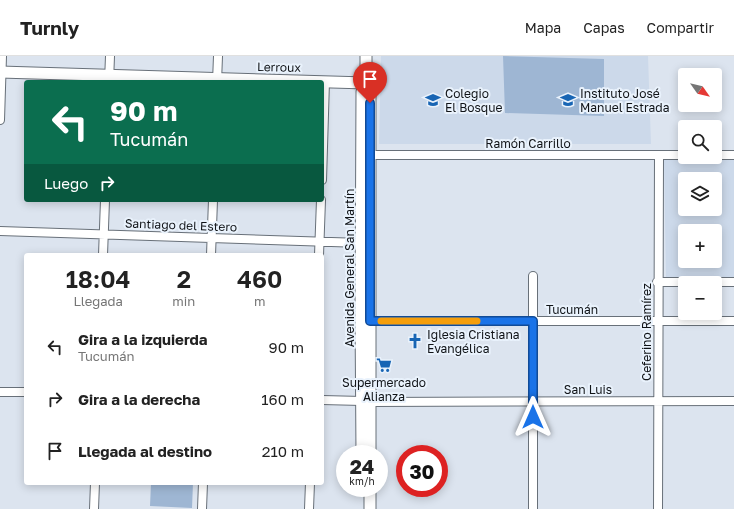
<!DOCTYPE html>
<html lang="es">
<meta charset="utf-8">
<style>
:root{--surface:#fff;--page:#f6f6f6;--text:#222;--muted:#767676;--line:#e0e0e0}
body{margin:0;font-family:"Golos Text",sans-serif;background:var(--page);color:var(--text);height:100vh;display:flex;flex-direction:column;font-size:15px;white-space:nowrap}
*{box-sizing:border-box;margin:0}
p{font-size:13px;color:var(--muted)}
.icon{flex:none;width:22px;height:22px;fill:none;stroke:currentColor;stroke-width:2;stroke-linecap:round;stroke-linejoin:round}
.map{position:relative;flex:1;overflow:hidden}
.details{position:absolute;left:24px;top:197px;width:300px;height:232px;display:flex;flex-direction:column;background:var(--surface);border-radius:4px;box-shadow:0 2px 10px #0003}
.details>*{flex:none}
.guide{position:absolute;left:24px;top:24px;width:300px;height:122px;border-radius:4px;box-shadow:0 2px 10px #0003;background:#0b6e4f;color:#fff;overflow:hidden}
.needle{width:26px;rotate:124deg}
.fabs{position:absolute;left:678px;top:12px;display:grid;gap:8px}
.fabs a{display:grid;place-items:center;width:44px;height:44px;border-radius:4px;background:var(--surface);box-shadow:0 2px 10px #0003;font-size:20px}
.speed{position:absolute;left:336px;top:389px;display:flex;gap:8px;font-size:20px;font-weight:700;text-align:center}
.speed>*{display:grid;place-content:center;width:52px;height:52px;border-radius:50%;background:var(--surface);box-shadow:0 2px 10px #0003;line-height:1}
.speed small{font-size:10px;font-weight:400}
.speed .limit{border:6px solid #d22;background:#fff;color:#111}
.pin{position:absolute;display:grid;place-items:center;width:34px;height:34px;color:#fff;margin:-41px -17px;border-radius:50% 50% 50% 0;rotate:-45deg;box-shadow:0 0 4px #0007}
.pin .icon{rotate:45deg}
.me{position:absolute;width:44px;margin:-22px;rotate:0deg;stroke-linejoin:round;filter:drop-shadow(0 0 3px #0008)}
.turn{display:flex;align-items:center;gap:14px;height:84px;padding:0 20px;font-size:18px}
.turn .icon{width:52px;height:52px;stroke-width:2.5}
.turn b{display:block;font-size:28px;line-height:34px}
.then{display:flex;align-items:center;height:38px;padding:0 20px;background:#0003;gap:8px;font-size:15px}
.eta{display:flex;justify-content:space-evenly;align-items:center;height:68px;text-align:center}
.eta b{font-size:24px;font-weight:600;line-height:28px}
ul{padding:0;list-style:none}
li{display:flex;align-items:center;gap:12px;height:52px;padding:0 20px}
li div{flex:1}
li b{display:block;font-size:15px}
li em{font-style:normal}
header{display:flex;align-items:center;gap:24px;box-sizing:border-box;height:56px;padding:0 20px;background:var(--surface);border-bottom:1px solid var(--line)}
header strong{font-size:19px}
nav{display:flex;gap:22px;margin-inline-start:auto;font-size:14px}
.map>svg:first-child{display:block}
.built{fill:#ccd9ea;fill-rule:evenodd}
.green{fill:#9eb6d3}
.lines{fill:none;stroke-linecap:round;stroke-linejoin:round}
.street-casing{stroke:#687079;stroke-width:10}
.secondary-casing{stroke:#687079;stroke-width:13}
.street{stroke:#fff;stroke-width:8}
.secondary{stroke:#fff;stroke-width:11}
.route-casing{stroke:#114b97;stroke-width:10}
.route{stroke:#1a73e8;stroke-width:7}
.slow{stroke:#f59e0b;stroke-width:7}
.labels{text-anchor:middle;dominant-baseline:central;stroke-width:4;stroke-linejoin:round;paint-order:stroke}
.street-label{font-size:12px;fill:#101317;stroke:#e9f2fc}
.poi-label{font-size:12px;fill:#101317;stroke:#e9f2fc;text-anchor:start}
</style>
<header>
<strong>Turnly</strong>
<nav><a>Mapa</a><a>Capas</a><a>Compartir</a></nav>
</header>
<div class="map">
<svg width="734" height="453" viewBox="0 0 734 453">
<rect width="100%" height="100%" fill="#dce4ef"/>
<!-- built -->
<path class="built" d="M381,0H648L651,88H379Z
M664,103H734V222H666ZM685,123H715V153H685ZM685,175H715V205H685Z"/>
<!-- green -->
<path class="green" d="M503,0L604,3V60L505,57Z
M151,427H193L192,452L150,450Z"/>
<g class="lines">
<!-- street casing -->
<g class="street-casing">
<path id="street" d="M109,26L110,0
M217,26L218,0
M0,64L2,0
M371,99H685
M715,99H734
M322,124L325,25
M0,175L362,187
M103,199L105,144
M211,199L213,144
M319,199L321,144
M657,226H734
M365,265H734
M0,336H26
M322,344L362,345
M370,346L734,345
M94,453L95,427
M202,453L203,427
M309,453L310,427
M533,453V220
M658,453L659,99"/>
</g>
<!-- secondary casing -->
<g class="secondary-casing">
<path id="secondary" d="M366,0V27L370,36V398
M0,16L366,27
M362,398L361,257L362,36L366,27
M370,453V432"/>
</g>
<!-- street -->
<use href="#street" class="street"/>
<!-- secondary -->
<use href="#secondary" class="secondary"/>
</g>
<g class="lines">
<!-- route casing -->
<g class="route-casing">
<path id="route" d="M370,47V265H533V361"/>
</g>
<!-- route -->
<use href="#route" class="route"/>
<!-- slow -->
<path class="slow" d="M381,265H477"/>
</g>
<!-- icons -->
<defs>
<g id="school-bare" transform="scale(1.2)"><path d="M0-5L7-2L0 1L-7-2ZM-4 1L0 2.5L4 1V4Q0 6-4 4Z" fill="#1865b4" stroke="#e9f2fc" stroke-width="2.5" paint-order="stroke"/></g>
<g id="church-bare" transform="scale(1.2)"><path d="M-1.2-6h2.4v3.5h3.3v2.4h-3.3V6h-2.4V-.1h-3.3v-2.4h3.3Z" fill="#1865b4" stroke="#e9f2fc" stroke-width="2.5" paint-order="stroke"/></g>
<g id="supermarket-bare" transform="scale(1.2)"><path d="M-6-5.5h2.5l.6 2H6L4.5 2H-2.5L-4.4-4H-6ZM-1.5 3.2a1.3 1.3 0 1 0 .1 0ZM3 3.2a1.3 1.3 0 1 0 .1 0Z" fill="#1865b4" stroke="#e9f2fc" stroke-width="2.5" paint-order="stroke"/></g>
</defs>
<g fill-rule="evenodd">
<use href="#school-bare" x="433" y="44"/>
<use href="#school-bare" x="568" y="44"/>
<use href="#church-bare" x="415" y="285"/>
<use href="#supermarket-bare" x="384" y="309"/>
</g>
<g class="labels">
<!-- street labels -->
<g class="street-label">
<text transform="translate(279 11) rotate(1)">Lerroux</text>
<text x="528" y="87">Ramón Carrillo</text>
<text transform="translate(181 169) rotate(2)">Santiago del Estero</text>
<text transform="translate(349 212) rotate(-90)">Avenida General San Martín</text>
<text x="572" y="253">Tucumán</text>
<text transform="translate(646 276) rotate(-90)">Ceferino Ramírez</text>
<text x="588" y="333">San Luis</text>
</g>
<!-- poi labels -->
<g class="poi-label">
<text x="445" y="37">Colegio<tspan x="445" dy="14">El Bosque</tspan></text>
<text x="580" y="37">Instituto José<tspan x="580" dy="14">Manuel Estrada</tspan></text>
<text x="427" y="278">Iglesia Cristiana<tspan x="427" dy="14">Evangélica</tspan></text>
<text x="384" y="326" text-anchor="middle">Supermercado<tspan x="384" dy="14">Alianza</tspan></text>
</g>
</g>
</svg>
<div class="fabs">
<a><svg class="needle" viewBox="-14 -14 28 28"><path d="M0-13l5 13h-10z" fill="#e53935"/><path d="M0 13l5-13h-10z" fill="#767676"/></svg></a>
<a><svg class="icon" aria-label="search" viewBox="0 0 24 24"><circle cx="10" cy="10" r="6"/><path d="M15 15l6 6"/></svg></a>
<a><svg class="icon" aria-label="layers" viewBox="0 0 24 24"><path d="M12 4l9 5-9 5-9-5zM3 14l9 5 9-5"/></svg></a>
<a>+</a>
<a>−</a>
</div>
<div class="speed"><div>24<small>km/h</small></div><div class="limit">30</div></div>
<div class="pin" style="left:370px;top:47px;background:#d93025"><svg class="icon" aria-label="arrive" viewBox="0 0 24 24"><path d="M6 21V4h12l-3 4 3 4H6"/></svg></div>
<svg class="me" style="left:533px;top:361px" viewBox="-20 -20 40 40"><path d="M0-17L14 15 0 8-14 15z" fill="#1a73e8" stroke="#fff" stroke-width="4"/></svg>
<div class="guide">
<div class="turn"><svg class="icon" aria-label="left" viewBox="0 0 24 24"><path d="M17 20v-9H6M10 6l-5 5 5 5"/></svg><div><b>90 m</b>Tucumán</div></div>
<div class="then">Luego<svg class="icon" aria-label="right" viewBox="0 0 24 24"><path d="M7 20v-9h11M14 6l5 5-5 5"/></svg></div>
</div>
<section class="details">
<div class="eta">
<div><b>18:04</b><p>Llegada</p></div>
<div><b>2</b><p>min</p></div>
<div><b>460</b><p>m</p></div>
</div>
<ul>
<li><svg class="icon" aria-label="left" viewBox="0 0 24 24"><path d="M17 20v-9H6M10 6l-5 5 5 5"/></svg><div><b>Gira a la izquierda</b><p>Tucumán</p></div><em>90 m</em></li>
<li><svg class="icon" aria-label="right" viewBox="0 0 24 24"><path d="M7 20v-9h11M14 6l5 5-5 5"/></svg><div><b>Gira a la derecha</b></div><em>160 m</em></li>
<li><svg class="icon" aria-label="arrive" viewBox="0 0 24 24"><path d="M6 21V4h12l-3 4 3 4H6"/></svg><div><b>Llegada al destino</b></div><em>210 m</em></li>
</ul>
</section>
</div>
